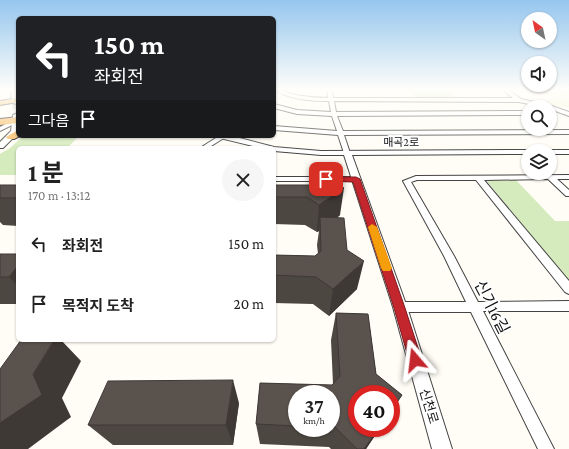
<!DOCTYPE html>
<html lang="ko">
<meta charset="utf-8">
<style>
:root{--surface:#fff;--page:#f6f6f6;--text:#222;--muted:#767676}
body{margin:0;font-family:"Crimson Pro","Noto Sans KR",serif;background:var(--page);color:var(--text);height:100vh;display:flex;flex-direction:column;font-size:15px;white-space:nowrap}
*{box-sizing:border-box;margin:0}
p{font-size:13px;color:var(--muted)}
.icon{flex:none;width:22px;height:22px;fill:none;stroke:currentColor;stroke-width:2;stroke-linecap:round;stroke-linejoin:round}
.map{position:relative;flex:1;overflow:hidden}
.drawer{position:absolute;left:16px;top:146px;width:260px;height:196px;display:flex;flex-direction:column;background:var(--surface);border-radius:6px;box-shadow:0 1px 3px #0004}
.drawer>*{flex:none}
.banner{position:absolute;left:16px;top:16px;width:260px;height:122px;border-radius:6px;box-shadow:0 1px 3px #0004;background:#202124;color:#fff;overflow:hidden}
.needle{width:26px;rotate:327deg}
.tools{position:absolute;left:521px;top:12px;display:grid;gap:8px}
.tools a{display:grid;place-items:center;width:36px;height:36px;border-radius:50%;background:var(--surface);box-shadow:0 1px 3px #0004;font-size:20px}
.speed{position:absolute;left:288px;top:385px;display:flex;gap:8px;font-size:20px;font-weight:700;text-align:center}
.speed>*{display:grid;place-content:center;width:52px;height:52px;border-radius:50%;background:var(--surface);box-shadow:0 1px 3px #0004;line-height:1}
.speed small{font-size:10px;font-weight:400}
.speed .limit{border:6px solid #d22;background:#fff;color:#111}
.pin{position:absolute;display:grid;place-items:center;width:34px;height:34px;color:#fff;margin:-17px;border-radius:8px;box-shadow:0 2px 6px #0006}
.me{position:absolute;width:44px;margin:-22px;rotate:343deg;stroke-linejoin:round;filter:drop-shadow(0 0 3px #0008)}
.turn{display:flex;align-items:center;gap:14px;height:84px;padding:0 12px;font-size:18px}
.turn .icon{width:52px;height:52px;stroke-width:2.5}
.turn b{display:block;font-size:28px;line-height:34px}
.then{display:flex;align-items:center;height:38px;padding:0 12px;background:#0003;gap:8px;font-size:15px}
.round{display:grid;place-items:center;flex:none;width:42px;height:42px;border-radius:21px;background:var(--page)}
.overview{display:flex;align-items:center;justify-content:space-between;height:68px;padding:0 12px}
h1{font-size:24px;font-weight:700;line-height:30px}
ul{padding:0;list-style:none}
li{display:flex;align-items:center;gap:12px;height:60px;padding:0 12px}
li div{flex:1}
li b{display:block;font-size:15px}
li em{font-style:normal}
.map>svg:first-child{display:block}
.farmland{fill:#f6f3d4}
.green{fill:#d5ebbd}
.lines{fill:none;stroke-linecap:round;stroke-linejoin:round}
.tertiary-tunnel{stroke:#dbdad3;stroke-width:6;stroke-dasharray:6 3.5;stroke-linecap:butt}
.minor-casing{stroke:#444;stroke-width:2}
.tertiary-casing{stroke:#444;stroke-width:2}
.trunk-casing{stroke:#222;stroke-width:2}
.minor{fill:#fff;fill-rule:evenodd}
.tertiary{fill:#fff;fill-rule:evenodd}
.trunk{fill:#f7bc64;fill-rule:evenodd}
.wall{fill:#4d4742;fill-rule:evenodd}
.shaded-wall{fill:#3f3936}
.building{fill:#5a524d;stroke:#3f3936}
.route{fill:#c4262e;stroke:#7f191e}
.slow{fill:#f59e0b}
.labels{text-anchor:middle;dominant-baseline:central;stroke-width:4;stroke-linejoin:round;paint-order:stroke}
.far-street-label{font-size:11px;fill:#111;stroke:#fff}
.street-label{font-size:13px;fill:#111;stroke:#fff}
.near-street-label{font-size:16px;fill:#111;stroke:#fff}
</style>
<div class="map">
<svg width="569" height="449" viewBox="0 0 569 449">
<rect width="100%" height="100%" fill="#fffdf5"/>
<!-- farmland -->
<path class="farmland" d="M550,89H556L569,94V108L540,102L555,98L538,92Z"/>
<!-- green -->
<path class="green" d="M409,89H446L456,98H416Z
M23,136H79L67,148H18V175H0V154L10,148Z
M516,180L555,221H569V282L487,181Z"/>
<g class="lines">
<!-- tertiary-tunnel -->
<path class="tertiary-tunnel" d="M15,103L16,115"/>
<!-- minor casing -->
<g class="minor-casing">
<path id="minor" d="M274,89C282,89 288,94 296,95C307,97 317,98 328,98L327,89H331L333,98H513L501,89H507L521,99L552,106L569,112V116L550,109V107H543L519,102L334,101L336,112L528,111V115L337,116L343,131L569,130V134L344,135L350,153L347,155L344,153L338,135L274,130V126L337,131L332,116L297,114L274,108V104L297,110L331,112L329,101C310,101 290,100 274,89Z
M15,119H18V122L0,131V127Z
M219,136H227L208,148H200Z
M569,175V179H557L569,190V196H566L548,179L484,180L569,281V294L565,292L476,180H417L411,182L454,256L478,302L569,301V311H483L554,449H538L471,312H400L396,311L394,307L396,303L400,302H466L444,256L403,181L416,176Z
M274,177H356L360,179L356,181H274Z"/>
</g>
<!-- tertiary casing -->
<g class="tertiary-casing">
<path id="tertiary" d="M11,89H17V104L12,103Z
M18,113V133L3,148H0V142L11,131L13,115Z
M219,136H232L274,147L321,151L531,150L528,151V154L352,155L407,307L452,449H432L393,307L344,155H321L274,151V148H261L220,138Z
M550,150H569V154H550V151H547Z"/>
</g>
<!-- trunk casing -->
<g class="trunk-casing">
<path id="trunk" d="M18,98V102L0,105V101Z
M18,117V123L0,125V119Z
M18,130V136H20L14,139H8L6,137Z"/>
</g>
<!-- minor -->
<use href="#minor" class="minor"/>
<!-- tertiary -->
<use href="#tertiary" class="tertiary"/>
<!-- trunk -->
<use href="#trunk" class="trunk"/>
</g>
<!-- wall -->
<path class="wall" d="M311,170L331,182L340,215L337,218L347,250L357,289L329,316L313,304L274,303V255L315,256L318,254L317,245L319,231L317,232L305,225L274,224V185H310Z
M0,185H18V226L3,225L0,222Z
M0,254H18V304H0Z
M336,313L368,314L376,374L402,395L391,412V394H357V428H380L366,449H331L329,447L260,444L256,424L260,383L332,385L333,384L331,340ZM297,394H331V428H297Z
M239,403L233,445H113L88,425Z"/>
<!-- shaded-wall -->
<path class="shaded-wall" d="M344,188L340,215L320,230V217L319,231L317,232L319,205Z
M364,261L357,289L329,316L333,289Z
M18,266V286L9,277Z
M54,340H61L81,361L62,398L71,417L28,449H0V423L33,374Z
M233,380L239,403L233,445L226,425Z
M379,428H380L366,449H364Z"/>
<!-- building -->
<path class="building" d="M330,169L331,182L344,188L319,205L307,197H274V185H311V170Z
M0,185H18V198H0Z
M320,217L344,218L347,250L364,261L333,289L316,277L274,275V255L315,256L321,251Z
M0,254H18V266L9,277H0Z
M336,313L368,314L376,374L402,395L391,411V394H357V428H379L364,449H357L335,427H331V394H297V426L256,424L260,383L332,385L340,376Z
M21,340H54L33,374L42,395L0,423V369Z
M233,380L226,425H88L108,381Z"/>
<!-- sky -->
<linearGradient id="sky" x2="0" y2="1"><stop stop-color="#95c6ee"/><stop offset="0.59" stop-color="#fffefa"/><stop offset="1" stop-color="#fffefa" stop-opacity="0"/></linearGradient>
<rect width="569" height="152" fill="url(#sky)"/>
<!-- route -->
<path class="route" d="M326,177H356L360,179L405,308L422,360L420,364L415,366L411,364L409,360L394,308L353,182L324,181L323,179Z"/>
<!-- slow -->
<path class="slow" d="M372,224L377,227L392,268L390,271H383L381,268L368,227Z"/>
<g class="labels">
<!-- far-street labels -->
<g class="far-street-label">
<text x="401" y="142">매곡2로</text>
</g>
<!-- street labels -->
<g class="street-label">
<text transform="translate(429 406) rotate(73)">신천로</text>
</g>
<!-- near-street labels -->
<g class="near-street-label">
<text transform="translate(492 307) rotate(63)">신기16길</text>
</g>
</g>
</svg>
<div class="tools">
<a><svg class="needle" viewBox="-14 -14 28 28"><path d="M0-13l5 13h-10z" fill="#e53935"/><path d="M0 13l5-13h-10z" fill="#767676"/></svg></a>
<a><svg class="icon" aria-label="sound" viewBox="0 0 24 24"><path d="M4 9h4l5-4v14l-5-4H4zM17 9q2 3 0 6"/></svg></a>
<a><svg class="icon" aria-label="search" viewBox="0 0 24 24"><circle cx="10" cy="10" r="6"/><path d="M15 15l6 6"/></svg></a>
<a><svg class="icon" aria-label="layers" viewBox="0 0 24 24"><path d="M12 4l9 5-9 5-9-5zM3 14l9 5 9-5"/></svg></a>
</div>
<div class="speed"><div>37<small>km/h</small></div><div class="limit">40</div></div>
<div class="pin" style="left:326px;top:179px;background:#d93025"><svg class="icon" aria-label="arrive" viewBox="0 0 24 24"><path d="M6 21V4h12l-3 4 3 4H6"/></svg></div>
<svg class="me" style="left:415px;top:360px" viewBox="-20 -20 40 40"><path d="M0-17L14 15 0 8-14 15z" fill="#c4262e" stroke="#fff" stroke-width="4"/></svg>
<div class="banner">
<div class="turn"><svg class="icon" aria-label="left" viewBox="0 0 24 24"><path d="M17 20v-9H6M10 6l-5 5 5 5"/></svg><div><b>150 m</b>좌회전</div></div>
<div class="then">그다음<svg class="icon" aria-label="arrive" viewBox="0 0 24 24"><path d="M6 21V4h12l-3 4 3 4H6"/></svg></div>
</div>
<section class="drawer">
<div class="overview"><div><h1>1 분</h1><p>170 m · 13:12</p></div><a class="round"><svg class="icon" aria-label="close" viewBox="0 0 24 24"><path d="M6 6l12 12M18 6L6 18"/></svg></a></div>
<ul>
<li><svg class="icon" aria-label="left" viewBox="0 0 24 24"><path d="M17 20v-9H6M10 6l-5 5 5 5"/></svg><div><b>좌회전</b></div><em>150 m</em></li>
<li><svg class="icon" aria-label="arrive" viewBox="0 0 24 24"><path d="M6 21V4h12l-3 4 3 4H6"/></svg><div><b>목적지 도착</b></div><em>20 m</em></li>
</ul>
</section>
</div>
